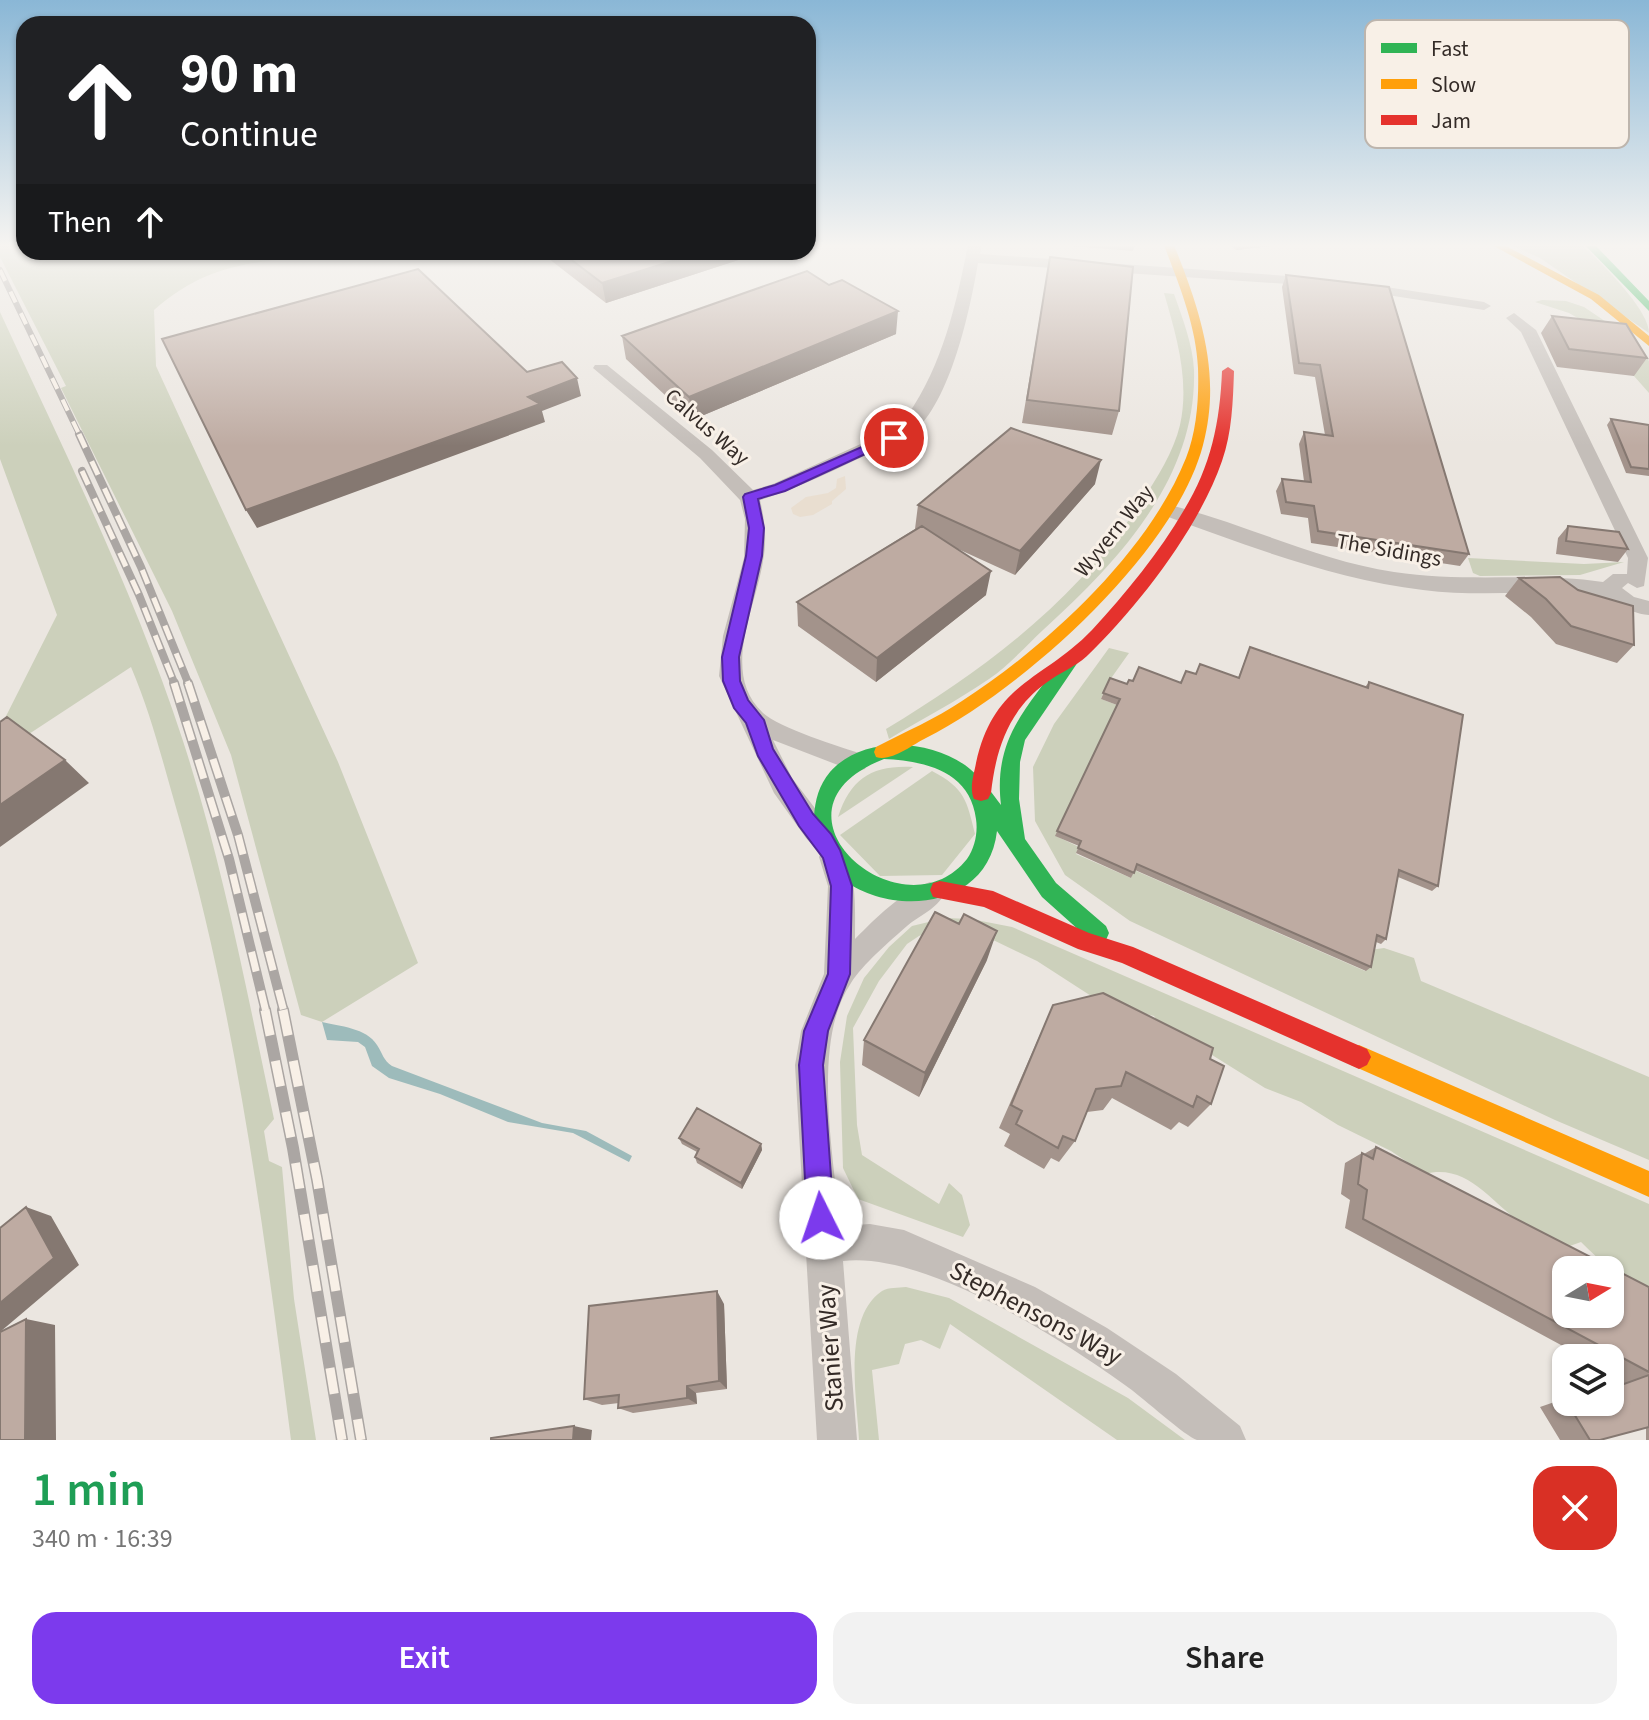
<!DOCTYPE html>
<meta charset="utf-8">
<style>
:root{--surface:#fff;--page:#f2f2f2;--text:#222;--muted:#767676;--accent:#7c3aed}
body{margin:0;font-family:"Source Sans 3",sans-serif;background:var(--page);color:var(--text);height:100vh;display:flex;flex-direction:column;font-size:30px;white-space:nowrap}
*{box-sizing:border-box;margin:0}
p{font-size:26px;color:var(--muted)}
.icon{flex:none;width:44px;height:44px;fill:none;stroke:currentColor;stroke-width:2;stroke-linecap:round;stroke-linejoin:round}
.map{position:relative;height:1440px;overflow:hidden}
.panel{display:flex;flex-direction:column;background:var(--surface);flex:1}
.panel>*{flex:none}
.top-card{position:absolute;left:16px;top:16px;width:800px;height:244px;border-radius:24px;box-shadow:0 2px 6px #0004;background:#202124;color:#fff;overflow:hidden}
.needle{width:52px;rotate:80deg}
.tools{position:absolute;left:1552px;top:1256px;display:grid;gap:16px}
.tools a{display:grid;place-items:center;width:72px;height:72px;border-radius:16px;background:var(--surface);box-shadow:0 2px 6px #0004;font-size:40px}
.pin{position:absolute;display:grid;place-items:center;width:68px;height:68px;color:#fff;margin:-34px;border:4px solid #fff;border-radius:50%;box-shadow:0 2px 8px #0007}
.me{position:absolute;width:88px;margin:-44px;rotate:356deg;stroke-linejoin:round;filter:drop-shadow(0 0 6px #0008)}
.turn{display:flex;align-items:center;gap:28px;height:168px;padding:0 32px;font-size:36px}
.turn .icon{width:104px;height:104px;stroke-width:2.5}
.turn b{display:block;font-size:56px;line-height:68px}
.then{display:flex;align-items:center;height:76px;padding:0 32px;background:#0003;gap:16px;font-size:30px}
.round{display:grid;place-items:center;flex:none;width:84px;height:84px;border-radius:24px;background:var(--page)}
.headline{display:flex;align-items:center;justify-content:space-between;height:136px;padding:0 32px}
h1{font-size:48px;font-weight:600;line-height:60px;color:#1e9e55}
.primary-button{display:flex;gap:16px;margin-top:auto;padding:16px 32px}
.primary-button a{flex:1;height:92px;border-radius:24px;background:var(--accent);color:#fff;font-size:32px;font-weight:600;line-height:92px;text-align:center}
.primary-button a+a{background:var(--page);color:var(--text)}
.map>svg:first-child{display:block}
.green{fill:#ccd0bb}
.plaza{fill:#e9ded0}
.water{fill:#9dbbbb}
.lines{fill:none;stroke-linecap:round;stroke-linejoin:round}
.street{fill:#c4beb9;fill-rule:evenodd}
.fast{fill:#30b455;fill-rule:evenodd}
.slow{fill:#ff9f0a;fill-rule:evenodd}
.jam{fill:#e5322d;fill-rule:evenodd}
.rail-far3-casing{stroke:#aba6a3;stroke-width:6}
.rail-far2-casing{stroke:#aba6a3;stroke-width:8}
.rail-far1-casing{stroke:#aba6a3;stroke-width:10}
.rail-casing{stroke:#aba6a3;stroke-width:12}
.rail-far3{stroke:#f8f0e7;stroke-width:4;stroke-dasharray:12;stroke-linecap:butt}
.rail-far2{stroke:#f8f0e7;stroke-width:5;stroke-dasharray:15;stroke-linecap:butt}
.rail-far1{stroke:#f8f0e7;stroke-width:7;stroke-dasharray:20;stroke-linecap:butt}
.rail{stroke:#f8f0e7;stroke-width:9;stroke-dasharray:26;stroke-linecap:butt}
.wall{fill:#a3938b}
.shaded-wall{fill:#857871}
.building{fill:#beaba2;stroke:#857871;stroke-width:2;fill-rule:evenodd}
.route{fill:#7c3aed;stroke:#51269a;stroke-width:2}
.labels{text-anchor:middle;dominant-baseline:central;stroke-width:6;stroke-linejoin:round;paint-order:stroke}
.street-label{font-size:22px;fill:#342b27;stroke:#f8f0e7}
.near-street-label{font-size:26px;fill:#342b27;stroke:#f8f0e7}
.key{fill:#f8f0e7;stroke:#bdb5ad;stroke-width:2}
.key-label{font-size:22px;fill:#342b27}
</style>
<div class="map">
<svg width="1649" height="1440" viewBox="0 0 1649 1440">
<rect width="100%" height="100%" fill="#ebe6e0"/>
<!-- green -->
<path class="green" d="M0,245H24V252H336C261,265 216,256 154,310L156,366L338,762L418,963L322,1022L301,1015L231,755L172,611L61,388L66,386L0,257Z
M1511,245H1582C1600,262 1649,309 1649,333L1540,258Z
M1164,293L1174,294C1182,317 1193,345 1194,370C1197,478 1118,562 1043,630C1026,646 1008,666 989,679C957,701 922,719 889,739L886,729C986,669 1077,600 1142,501C1157,478 1174,451 1180,425C1190,380 1176,335 1164,293Z
M1542,300L1566,301L1584,307L1633,340L1649,361V393L1588,324L1569,313L1535,302Z
M0,312C65,453 135,593 183,741C223,864 247,993 274,1119L264,1131L269,1161L282,1167L294,1299L316,1440H291C264,1231 237,1021 179,818C164,767 152,716 131,667L0,753V728L57,615L0,459Z
M1468,558L1584,564L1624,562L1580,575L1480,576L1473,573Z
M1109,648L1129,653L1107,684L1101,699L1117,705L1056,836L1079,847L1076,854L1131,878L1134,870L1365,971L1370,950L1384,948L1414,958L1421,981L1649,1077V1160L1555,1120L1130,921L1065,875L1035,821L1033,767L1054,724Z
M913,767L838,817C851,778 872,765 913,767Z
M932,771C965,788 967,801 975,834L942,875L880,876L840,835Z
M945,918L971,919L1012,927L1649,1204V1286C1625,1285 1598,1259 1581,1242L1564,1248C1550,1240 1535,1232 1521,1223C1491,1202 1467,1163 1425,1174L1391,1151L1338,1125L1301,1102L1265,1088L1188,1040L1162,1029L1154,1016L1102,1003L1037,961L989,938L930,932L919,936L907,944L879,981L853,1028L857,1125L862,1155L939,1204L949,1183L962,1195L970,1225L963,1237L858,1199L843,1168L840,1062L847,1016L864,978L889,947L912,926Z
M906,1287L949,1298L1128,1398L1185,1440H1117L950,1324L940,1349L921,1340L905,1344L899,1364L872,1370L879,1440H859C857,1399 842,1318 882,1291C889,1287 898,1288 906,1287Z"/>
<!-- plaza -->
<path class="plaza" d="M845,476L846,489L832,501V504L813,515L800,517L793,514L791,508L806,497L828,493L836,488L837,479Z"/>
<!-- water -->
<path class="water" d="M322,1022C339,1026 367,1028 377,1045C383,1054 383,1060 392,1066L542,1123L586,1131L632,1156L629,1162L573,1133L508,1122L440,1094L389,1078L372,1066L365,1047L358,1042L327,1040Z"/>
<g class="lines">
<!-- street -->
<path class="street" d="M968,245H982L980,254L1316,278L1323,282L1316,286L978,263C970,310 951,401 912,434C902,442 885,446 873,452C836,469 799,488 760,500C765,521 767,540 763,561C756,608 720,673 763,713C779,728 841,747 865,755L868,762L865,769L856,772L773,740L792,778L833,832L837,840L834,846L843,849C857,879 855,906 855,939C877,917 900,893 930,882L940,885L944,894C937,909 920,915 907,926C891,940 862,965 851,983C811,1041 834,1158 840,1226L870,1224L904,1230L1035,1287L1107,1328L1176,1374L1240,1426L1246,1440C1231,1440 1211,1440 1197,1440C1186,1437 1142,1397 1129,1388C1063,1340 925,1251 843,1261L857,1440H817L795,1065L801,1031L824,974L828,886L819,857L822,851L815,848L806,838L774,793L719,676L723,636L744,558L745,519L740,500L700,458L593,368L595,365H607L712,450L753,490L773,484L900,426C941,372 955,310 968,245Z
M1360,283L1484,302L1491,306L1484,310L1355,290V284Z
M1514,313L1536,330L1648,558L1644,586L1637,588L1628,583L1622,588L1634,597L1649,601V615C1625,613 1611,597 1588,594C1533,590 1478,597 1423,590C1333,579 1248,546 1163,515L1160,511L1170,505C1246,524 1316,560 1394,572C1464,583 1534,572 1603,582L1613,574H1627L1628,558L1521,332L1506,318Z"/>
<!-- fast -->
<path class="fast" d="M1585,245H1595L1649,301V311Z
M1069,656L1078,662L1025,740L1020,762L1019,799L1025,839L1056,883L1106,926L1109,933L1106,940L1098,943L1090,940L1042,897L997,831C985,939 806,913 814,817C815,800 819,785 830,772C863,734 934,739 970,769C982,779 992,793 1001,805C993,738 1027,708 1063,658ZM884,759C925,761 970,771 976,819C978,832 975,848 967,859C902,940 752,810 884,759Z"/>
<!-- slow -->
<path class="slow" d="M1164,245H1174C1200,310 1222,374 1203,445C1175,553 1023,689 926,738C912,745 891,762 876,757L874,752L876,747C905,732 935,719 962,701C1047,646 1148,553 1186,458C1197,430 1199,397 1198,368C1196,325 1179,285 1164,245Z
M1492,245H1504L1599,295L1649,336V346L1591,299Z
M1359,1045L1649,1171V1197L1351,1065L1347,1057L1351,1049Z"/>
<!-- jam -->
<path class="jam" d="M1228,367L1234,371C1233,401 1232,433 1222,461C1199,528 1138,607 1087,656C1075,667 1059,673 1046,683C1009,710 996,748 991,793L988,799L981,801L974,799C969,788 974,774 976,763C994,681 1043,681 1092,630C1126,593 1159,553 1184,510C1211,466 1220,422 1222,371Z
M940,881L993,891L1089,933L1133,947L1367,1049L1371,1057L1367,1065L1359,1069L1122,963L1078,949L984,907L933,897L930,890L933,883Z"/>
<!-- rail-far3 casing -->
<g class="rail-far3-casing">
<path id="rail-far3" d="M0,270L80,436"/>
</g>
<!-- rail-far2 casing -->
<g class="rail-far2-casing">
<path id="rail-far2" d="M79,434L141,567L189,685
M82,471L139,595L175,685"/>
</g>
<!-- rail-far1 casing -->
<g class="rail-far1-casing">
<path id="rail-far1" d="M174,683L229,859L266,1012
M188,683L238,835L284,1012"/>
</g>
<!-- rail casing -->
<g class="rail-casing">
<path id="rail" d="M265,1010L293,1148L342,1440
M283,1010L317,1179L361,1440"/>
</g>
<!-- rail-far3 -->
<use href="#rail-far3" class="rail-far3"/>
<!-- rail-far2 -->
<use href="#rail-far2" class="rail-far2"/>
<!-- rail-far1 -->
<use href="#rail-far1" class="rail-far1"/>
<!-- rail -->
<use href="#rail" class="rail"/>
</g>
<!-- wall -->
<path class="wall" d="M1060,245H1135L1133,251Z
M1230,245H1278L1236,250Z
M540,252H763L606,303Z
M1050,257L1119,411L1112,435L1022,423Z
M1286,275L1469,554L1460,566L1311,543L1308,518L1281,514L1276,491L1282,479L1304,481L1299,444L1304,432L1325,435L1315,377L1294,374L1282,287Z
M1552,316L1647,358L1634,376L1557,367L1541,333Z
M896,334L692,420L626,359L622,336Z
M1611,419L1649,425V476L1626,473L1607,425Z
M1095,484L1015,575L958,549L986,595L876,682L798,626L797,602L915,529L918,505Z
M1568,526L1628,549L1618,562L1556,554L1558,538Z
M1519,578L1578,590L1634,645L1617,663L1556,644L1531,617L1505,596Z
M1250,647L1365,687L1369,682L1438,886L1432,891L1398,877L1386,939L1381,944L1376,942L1371,967L1366,971L1135,870L1131,878L1076,853L1079,846L1055,836L1117,705L1101,699L1110,678L1127,684L1133,681L1181,683L1195,674L1238,678Z
M987,960L919,1097L862,1065L864,1040Z
M1053,1005L1210,1059L1211,1104L1188,1127L1179,1122L1171,1130L1112,1098L1103,1110L1087,1112L1075,1141L1059,1162L1051,1158L1044,1169L1004,1146L1010,1134L999,1128Z
M679,1138L761,1144L762,1150L742,1189L697,1163L695,1157L697,1152L682,1144Z
M1376,1147L1649,1287V1440H1646V1428L1600,1440H1560L1540,1407L1566,1398V1402H1610V1382L1622,1378L1610,1372V1358H1585L1345,1228L1350,1200L1341,1194L1345,1163L1362,1153L1364,1154Z
M724,1304L727,1389L696,1393L697,1404L633,1413L618,1408L619,1403L602,1405L584,1399Z"/>
<!-- shaded-wall -->
<path class="shaded-wall" d="M1238,245H1278L1236,250Z
M701,252H763L606,303L602,283Z
M898,311L896,334L692,420L689,397Z
M577,378L581,396L542,411L545,422L257,528L246,510Z
M1101,460L1095,484L1015,575L1020,551Z
M991,571L986,595L876,682L877,658Z
M65,760L89,783L0,847V805Z
M997,931L987,960L919,1097L925,1073Z
M761,1144L762,1150L742,1189L741,1183Z
M26,1207L51,1216L79,1265L0,1332V1303Z
M717,1291L724,1304L727,1389L719,1381Z
M26,1319L55,1325L56,1440H25Z
M687,1386L696,1393L697,1404L687,1398Z
M574,1426L592,1430L591,1440H573Z"/>
<!-- building -->
<path class="building" d="M561,252H701L602,283Z
M1050,257L1133,267L1119,411L1027,400Z
M418,269L527,372L562,362L577,378L528,397L540,404L246,510L162,339Z
M807,271L829,285L842,280L898,311L689,397L622,336Z
M1286,275L1389,287L1469,554L1318,531L1314,506L1286,502L1282,479L1311,482L1304,432L1333,436L1320,365L1299,363Z
M1552,316L1626,324L1647,358L1569,349Z
M1611,419L1649,425V469L1631,467Z
M1011,428L1101,460L1020,551L918,505Z
M922,526L991,571L877,658L797,602Z
M1568,526L1619,532L1628,549L1566,541Z
M1560,577L1578,590L1633,606L1634,645L1571,626L1546,599L1519,578Z
M1250,647L1368,688L1369,682L1463,715L1438,886L1399,870L1386,939L1377,935L1371,967L1137,864L1134,873L1078,848L1081,841L1057,831L1120,699L1103,693L1110,678L1127,684L1129,680L1133,681L1139,667L1181,683L1186,671L1196,674L1200,664L1239,678Z
M7,717L65,760L0,805V722Z
M935,912L959,924L964,914L997,931L925,1073L864,1040Z
M1103,993L1213,1048L1210,1059L1224,1066L1211,1104L1197,1096L1193,1107L1126,1072L1121,1086L1096,1089L1075,1141L1063,1136L1058,1148L1016,1124L1022,1111L1011,1105L1053,1005Z
M697,1108L761,1144L741,1183L695,1157L699,1149L679,1138Z
M1376,1147L1649,1287V1372L1363,1219L1367,1190L1358,1184L1362,1153L1373,1159ZM1566,1270H1610V1314H1566Z
M26,1207L54,1258L0,1303V1228Z
M717,1291L719,1381L687,1386V1398L618,1408L619,1395L584,1399L589,1306Z
M26,1319L25,1440H0V1332Z
M1649,1375V1427L1600,1440H1590L1568,1404L1574,1402H1610V1389Z
M574,1426L573,1440H491V1438Z"/>
<!-- sky -->
<linearGradient id="sky" x2="0" y2="1"><stop stop-color="#8ab7d6"/><stop offset="0.55" stop-color="#f6f4f1"/><stop offset="1" stop-color="#f6f4f1" stop-opacity="0"/></linearGradient>
<rect width="1649" height="446" fill="url(#sky)"/>
<!-- route -->
<path class="route" d="M889,435L900,438L785,491L758,499L764,528L762,556L739,657L740,681L748,700L764,720L773,749L813,814L831,834L840,850L852,886L850,974L828,1031L823,1065L834,1218L830,1227L821,1231L811,1227L807,1218L799,1065L804,1031L828,974L831,886L823,858L799,826L758,756L746,723L734,708L723,681L722,657L746,556L749,528L743,497L745,494L775,485Z"/>
<g class="labels">
<!-- street labels -->
<g class="street-label">
<text transform="translate(707 427) rotate(41)">Calvus Way</text>
<text transform="translate(1114 531) rotate(-51)">Wyvern Way</text>
<text transform="translate(1389 550) rotate(10)">The Sidings</text>
</g>
<!-- near-street labels -->
<g class="near-street-label">
<text transform="translate(1036 1313) rotate(28)">Stephensons Way</text>
<text transform="translate(830 1348) rotate(-94)">Stanier Way</text>
</g>
</g>
<!-- legend -->
<rect x="1365" y="20" width="264" height="128" rx="12" class="key"/>
<rect x="1381" y="43" width="36" height="10" fill="#30b455"/>
<rect x="1381" y="79" width="36" height="10" fill="#ff9f0a"/>
<rect x="1381" y="115" width="36" height="10" fill="#e5322d"/>
<g class="key-label">
<text x="1431" y="56">Fast</text>
<text x="1431" y="92">Slow</text>
<text x="1431" y="128">Jam</text>
</g>
</svg>
<div class="tools">
<a><svg class="needle" viewBox="-14 -14 28 28"><path d="M0-13l5 13h-10z" fill="#e53935"/><path d="M0 13l5-13h-10z" fill="#767676"/></svg></a>
<a><svg class="icon" aria-label="layers" viewBox="0 0 24 24"><path d="M12 4l9 5-9 5-9-5zM3 14l9 5 9-5"/></svg></a>
</div>
<div class="pin" style="left:894px;top:438px;background:#d93025"><svg class="icon" aria-label="arrive" viewBox="0 0 24 24"><path d="M6 21V4h12l-3 4 3 4H6"/></svg></div>
<svg class="me" style="left:821px;top:1218px" viewBox="-20 -20 40 40"><circle r="19" fill="#fff"/><path d="M0-13L10 11 0 6-10 11z" fill="#7c3aed"/></svg>
<div class="top-card">
<div class="turn"><svg class="icon" aria-label="ahead" viewBox="0 0 24 24"><path d="M12 20V5M6 11l6-6 6 6"/></svg><div><b>90 m</b>Continue</div></div>
<div class="then">Then<svg class="icon" aria-label="ahead" viewBox="0 0 24 24"><path d="M12 20V5M6 11l6-6 6 6"/></svg></div>
</div>
</div>
<section class="panel">
<div class="headline"><div><h1>1 min</h1><p>340 m · 16:39</p></div><a class="round" style="background:#d93025;color:#fff"><svg class="icon" aria-label="close" viewBox="0 0 24 24"><path d="M6 6l12 12M18 6L6 18"/></svg></a></div>
<div class="primary-button"><a>Exit</a><a>Share</a></div>
</section>
